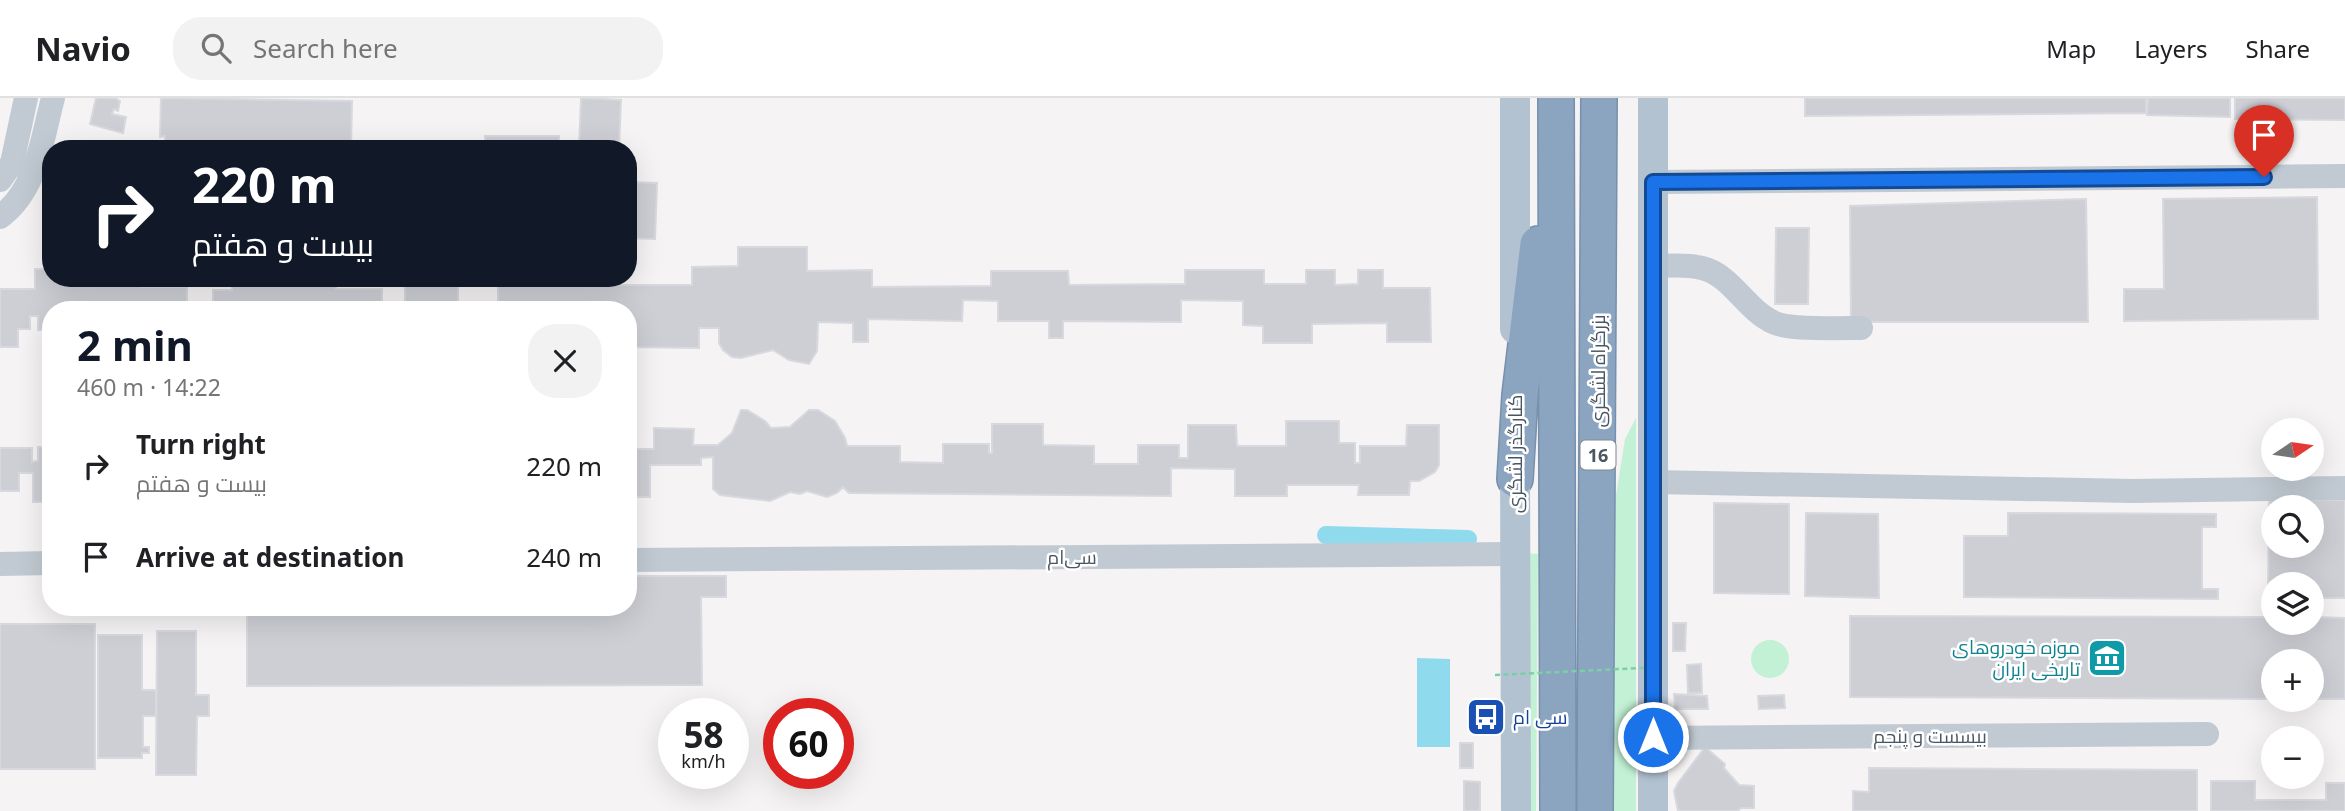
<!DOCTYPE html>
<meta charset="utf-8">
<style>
:root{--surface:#fff;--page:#f2f2f2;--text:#202124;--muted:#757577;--line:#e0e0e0;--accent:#111827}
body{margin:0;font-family:"Noto Sans",Cairo,sans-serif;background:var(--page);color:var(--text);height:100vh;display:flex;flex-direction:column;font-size:26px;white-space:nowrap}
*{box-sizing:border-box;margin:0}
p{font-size:23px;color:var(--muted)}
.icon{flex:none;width:38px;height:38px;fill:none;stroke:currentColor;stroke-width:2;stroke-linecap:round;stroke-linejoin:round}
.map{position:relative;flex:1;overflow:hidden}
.panel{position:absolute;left:42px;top:203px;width:595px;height:315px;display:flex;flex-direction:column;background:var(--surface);border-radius:28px;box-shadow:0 7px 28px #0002}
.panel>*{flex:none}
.hud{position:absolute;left:42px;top:42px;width:595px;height:147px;border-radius:28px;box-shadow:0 7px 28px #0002;background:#111827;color:#fff;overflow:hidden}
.needle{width:46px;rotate:77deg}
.controls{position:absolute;left:2261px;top:320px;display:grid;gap:14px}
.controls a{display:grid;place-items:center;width:63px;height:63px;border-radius:50%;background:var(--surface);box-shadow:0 7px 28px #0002;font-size:35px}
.speed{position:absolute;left:658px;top:600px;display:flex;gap:14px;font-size:35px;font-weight:700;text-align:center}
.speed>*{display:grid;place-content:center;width:91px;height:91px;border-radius:50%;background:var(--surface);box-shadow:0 7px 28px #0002;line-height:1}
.speed small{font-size:18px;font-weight:400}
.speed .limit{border:10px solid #d22;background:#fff;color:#111}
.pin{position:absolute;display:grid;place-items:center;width:60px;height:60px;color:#fff;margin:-72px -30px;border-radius:50% 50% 50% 0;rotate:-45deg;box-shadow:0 0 7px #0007}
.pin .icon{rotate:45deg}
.me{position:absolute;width:77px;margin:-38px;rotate:0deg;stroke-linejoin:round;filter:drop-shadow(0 0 5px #0008)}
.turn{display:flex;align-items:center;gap:24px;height:147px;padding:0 35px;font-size:32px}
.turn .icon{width:91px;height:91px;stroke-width:2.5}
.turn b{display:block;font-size:49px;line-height:60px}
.round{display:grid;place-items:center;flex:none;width:74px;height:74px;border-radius:28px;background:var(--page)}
.summary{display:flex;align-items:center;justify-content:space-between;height:119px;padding:0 35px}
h1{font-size:42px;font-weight:700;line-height:52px;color:var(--accent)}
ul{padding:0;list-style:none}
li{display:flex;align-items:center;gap:21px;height:91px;padding:0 35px}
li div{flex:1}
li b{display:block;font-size:26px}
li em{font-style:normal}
header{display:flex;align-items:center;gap:42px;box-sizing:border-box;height:98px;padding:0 35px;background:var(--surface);border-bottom:2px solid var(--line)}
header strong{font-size:33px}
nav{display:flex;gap:38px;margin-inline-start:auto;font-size:24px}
.search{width:490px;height:63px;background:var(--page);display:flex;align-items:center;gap:18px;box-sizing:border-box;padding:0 24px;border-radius:28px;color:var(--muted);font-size:26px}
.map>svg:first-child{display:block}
.green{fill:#c3f1d5}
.water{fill:#90daee}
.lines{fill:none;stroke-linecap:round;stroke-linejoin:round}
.canal{stroke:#90daee;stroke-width:18}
.building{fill:#cdcfd5;stroke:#d7d9de;stroke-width:2;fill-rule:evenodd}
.highway-casing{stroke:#7690ad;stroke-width:38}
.minor{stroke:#c1cad2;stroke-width:24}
.major{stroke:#b3c2d1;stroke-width:30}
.highway{stroke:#8ba5c1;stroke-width:35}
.path-bridge{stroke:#7ad0a6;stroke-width:2.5;stroke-dasharray:5 3.5;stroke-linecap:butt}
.route-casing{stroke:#114b97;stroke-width:18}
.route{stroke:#1a73e8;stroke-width:12}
.labels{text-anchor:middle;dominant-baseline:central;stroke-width:5;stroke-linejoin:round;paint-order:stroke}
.shield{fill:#fff;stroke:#808990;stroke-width:2}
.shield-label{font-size:18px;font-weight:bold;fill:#4a5661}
.street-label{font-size:19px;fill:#4a5661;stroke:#fff}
.culture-label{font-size:19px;fill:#0d838f;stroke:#fff;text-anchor:end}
.transit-label{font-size:19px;fill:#164399;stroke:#fff;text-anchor:start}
</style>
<header>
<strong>Navio</strong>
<div class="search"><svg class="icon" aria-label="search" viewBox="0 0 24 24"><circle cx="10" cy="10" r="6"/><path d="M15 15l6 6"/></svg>Search here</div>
<nav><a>Map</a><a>Layers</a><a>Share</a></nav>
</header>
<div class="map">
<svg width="2345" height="713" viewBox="0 0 2345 713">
<rect width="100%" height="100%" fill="#f5f3f3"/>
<!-- green -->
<path class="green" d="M1636,320V713H1613V416L1625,341Z
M1521,455L1538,456L1536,713H1521Z
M1751 561a19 19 0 1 1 38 0a19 19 0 1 1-38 0Z"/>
<!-- water -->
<path class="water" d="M1417,560L1450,561V649H1417Z"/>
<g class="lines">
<!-- canal -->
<path class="canal" d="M1326,437L1468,441"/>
</g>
<!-- building -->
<path class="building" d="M96,0H115L120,3L118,13L114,11L112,16L126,19L123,35L90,26Z
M161,0L352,3L351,51H165V38L160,39Z
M581,0L621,2L619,51H579Z
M1805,0H2146V15L1805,18Z
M2148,0H2230V19L2147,17Z
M2235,0H2345V22L2235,21Z
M485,38H559V51H485Z
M628,84L657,85L655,141L628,140Z
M2317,99L2318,221L2124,223V191H2164L2163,101Z
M2086,101L2088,224H1851L1850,108Z
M1776,130H1809L1808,206H1775Z
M738,149H807V173L872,172V189L991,188V173H1068L1069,187L1185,186V172H1264V186H1306V172H1335V187L1358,186V172H1383V190H1430L1431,244H1387V225L1312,226V245H1263V228L1243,227V203L1181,202V224L1063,223V240H1049V223H998V203L963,202L962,223L868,221V244H853V225L818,224L817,253L809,266L789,262L773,252L741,260L732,259L723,252L719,245V230H699V250L628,249V212H139V209H89V212H51V232H38V218H30V231H18V249H0V191H35V171H51V180H141V189H187V208H213V192H232V180H336V191H382V208H405V186H423V180H458V204H498V180H535V186H546V180H606V187H692V169L738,168Z
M741,312H747L765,323L771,330L790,329L809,312H818L835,323L845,340L847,348H900V364L943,365V346H989V355H992V326H1043V347L1094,348V366H1138V347H1179V360H1188V327H1236L1237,348H1286V323H1339V345H1355V365H1360V348H1406L1407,327H1439V367L1435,374L1419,383H1410L1409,397H1358L1359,387H1287V398H1235V371L1171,370V398L849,395L843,389L837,395L827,399L807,393L800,396L790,394L770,403L720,397L713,391V359L701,360V367H650V399H628V351H654V330L694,331L693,347H718L732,335Z
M38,349H51V404H33V375H19V393H0V350H32V364L38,363Z
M2269,402H2345V500H2312V486H2273V500H2268ZM2273,410H2312V448H2273Z
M1714,405L1789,406V496L1714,495Z
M1806,415L1878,416L1879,500L1805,498Z
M2008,415L2216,416V429H2202V491H2218V501L1964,499V438H2008Z
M628,478H726V499H701L702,587L247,588V509H628Z
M1850,518L2273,519V525H2312V519L2345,520V601H2312V564H2273V601L1850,599Z
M1673,525H1686L1685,553H1673Z
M0,526H95V671H0Z
M157,533H196V597H209V618H197L196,677H156Z
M98,537H142V592H156V618H143V649H149V655H142V660H98Z
M1701,566L1702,595H1688L1687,567Z
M1674,596L1707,598L1708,611H1675Z
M1784,597L1785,610L1759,611L1758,598Z
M1460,645H1473V670H1460Z
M1705,649L1725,666L1724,670L1739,687L1754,688V710H1741L1738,713H1678L1674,693L1678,685Z
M1869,670L2197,672V713H1853V693L1869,694Z
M1464,683L1480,684V713H1464Z
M2211,683H2255V702H2326V685H2345V713H2211Z"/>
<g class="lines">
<!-- highway casing -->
<g class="highway-casing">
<path id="highway" d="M1556,0L1558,713
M1515,381L1520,297L1538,146
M1595,713L1599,0"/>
</g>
<!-- minor -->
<path class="minor" d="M0,82L12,65L26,0
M1653,84L2345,78
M0,119C37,92 42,41 53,0
M1653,168C1669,168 1686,166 1702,170C1732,177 1746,213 1775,225C1792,232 1841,230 1861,230
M1653,384L2132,393L2345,390
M628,462L1515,456
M0,466L51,465
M1653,640L2207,636"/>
<!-- major -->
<path class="major" d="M1515,0V231
M1515,357L1516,713
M1653,713V0"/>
<!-- highway -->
<use href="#highway" class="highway"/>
<!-- path-bridge -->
<path class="path-bridge" d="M1495,577L1663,569"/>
</g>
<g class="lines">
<!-- route casing -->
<g class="route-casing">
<path id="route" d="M1653,639V84L2264,79"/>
</g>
<!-- route -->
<use href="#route" class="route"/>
</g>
<!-- icons -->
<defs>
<g id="museum-square" transform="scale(2.0125)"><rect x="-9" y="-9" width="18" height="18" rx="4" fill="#0f9aa8" stroke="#fff"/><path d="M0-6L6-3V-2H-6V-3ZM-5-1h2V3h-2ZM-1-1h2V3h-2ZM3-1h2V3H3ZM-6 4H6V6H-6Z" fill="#fff"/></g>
<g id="bus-square" transform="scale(2.0125)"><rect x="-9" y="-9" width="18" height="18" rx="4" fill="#1a4fb4" stroke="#fff"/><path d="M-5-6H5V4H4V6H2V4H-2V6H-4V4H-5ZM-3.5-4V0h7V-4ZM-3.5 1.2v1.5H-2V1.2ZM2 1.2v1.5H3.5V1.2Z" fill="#fff"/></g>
</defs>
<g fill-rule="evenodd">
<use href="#museum-square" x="2107" y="560"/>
<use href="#bus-square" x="1486" y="619"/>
</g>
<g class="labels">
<!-- shield labels -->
<rect class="shield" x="1580.5" y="342.5" width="35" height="29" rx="5"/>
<g class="shield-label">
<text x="1598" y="357">16</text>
</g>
<!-- street labels -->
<g class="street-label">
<text transform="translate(1598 273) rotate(-90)">بزرگراه لشگری</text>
<text transform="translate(1515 356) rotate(-90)">کنارگذر لشگری</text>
<text x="1072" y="459">سی‌ام</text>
<text x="1930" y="638">بیسست و پنجم</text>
</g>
<!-- culture labels -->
<g class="culture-label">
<text x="2080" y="549">موزه خودروهای<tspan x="2080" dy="22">تاریخی ایران</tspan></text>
</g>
<!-- transit labels -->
<g class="transit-label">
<text x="1513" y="619">سی ام</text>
</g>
</g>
</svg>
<div class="controls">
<a><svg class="needle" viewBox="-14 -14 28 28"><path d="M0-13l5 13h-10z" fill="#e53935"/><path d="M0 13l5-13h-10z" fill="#757577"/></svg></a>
<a><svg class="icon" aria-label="search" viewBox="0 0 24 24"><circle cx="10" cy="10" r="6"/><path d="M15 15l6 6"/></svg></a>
<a><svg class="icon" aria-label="layers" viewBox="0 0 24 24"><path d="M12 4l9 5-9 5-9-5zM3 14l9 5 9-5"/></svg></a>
<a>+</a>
<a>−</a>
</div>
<div class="speed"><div>58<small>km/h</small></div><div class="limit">60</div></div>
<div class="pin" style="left:2264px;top:79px;background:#d93025"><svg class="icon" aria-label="arrive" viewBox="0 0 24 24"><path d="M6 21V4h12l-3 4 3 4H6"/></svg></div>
<svg class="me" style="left:1653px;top:639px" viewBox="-20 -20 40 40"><circle r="17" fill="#1a73e8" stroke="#fff" stroke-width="3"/><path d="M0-11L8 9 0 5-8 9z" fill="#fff"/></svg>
<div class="hud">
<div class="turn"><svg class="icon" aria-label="right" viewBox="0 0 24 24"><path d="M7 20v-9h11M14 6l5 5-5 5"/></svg><div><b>220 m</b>بیست و هفتم</div></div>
</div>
<section class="panel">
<div class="summary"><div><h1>2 min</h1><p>460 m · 14:22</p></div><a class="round"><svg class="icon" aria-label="close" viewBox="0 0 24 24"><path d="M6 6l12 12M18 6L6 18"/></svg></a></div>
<ul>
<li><svg class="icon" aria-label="right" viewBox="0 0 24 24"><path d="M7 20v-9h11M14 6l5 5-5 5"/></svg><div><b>Turn right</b><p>بیست و هفتم</p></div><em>220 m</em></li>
<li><svg class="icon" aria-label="arrive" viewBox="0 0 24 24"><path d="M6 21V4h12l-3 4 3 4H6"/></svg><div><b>Arrive at destination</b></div><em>240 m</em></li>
</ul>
</section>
</div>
